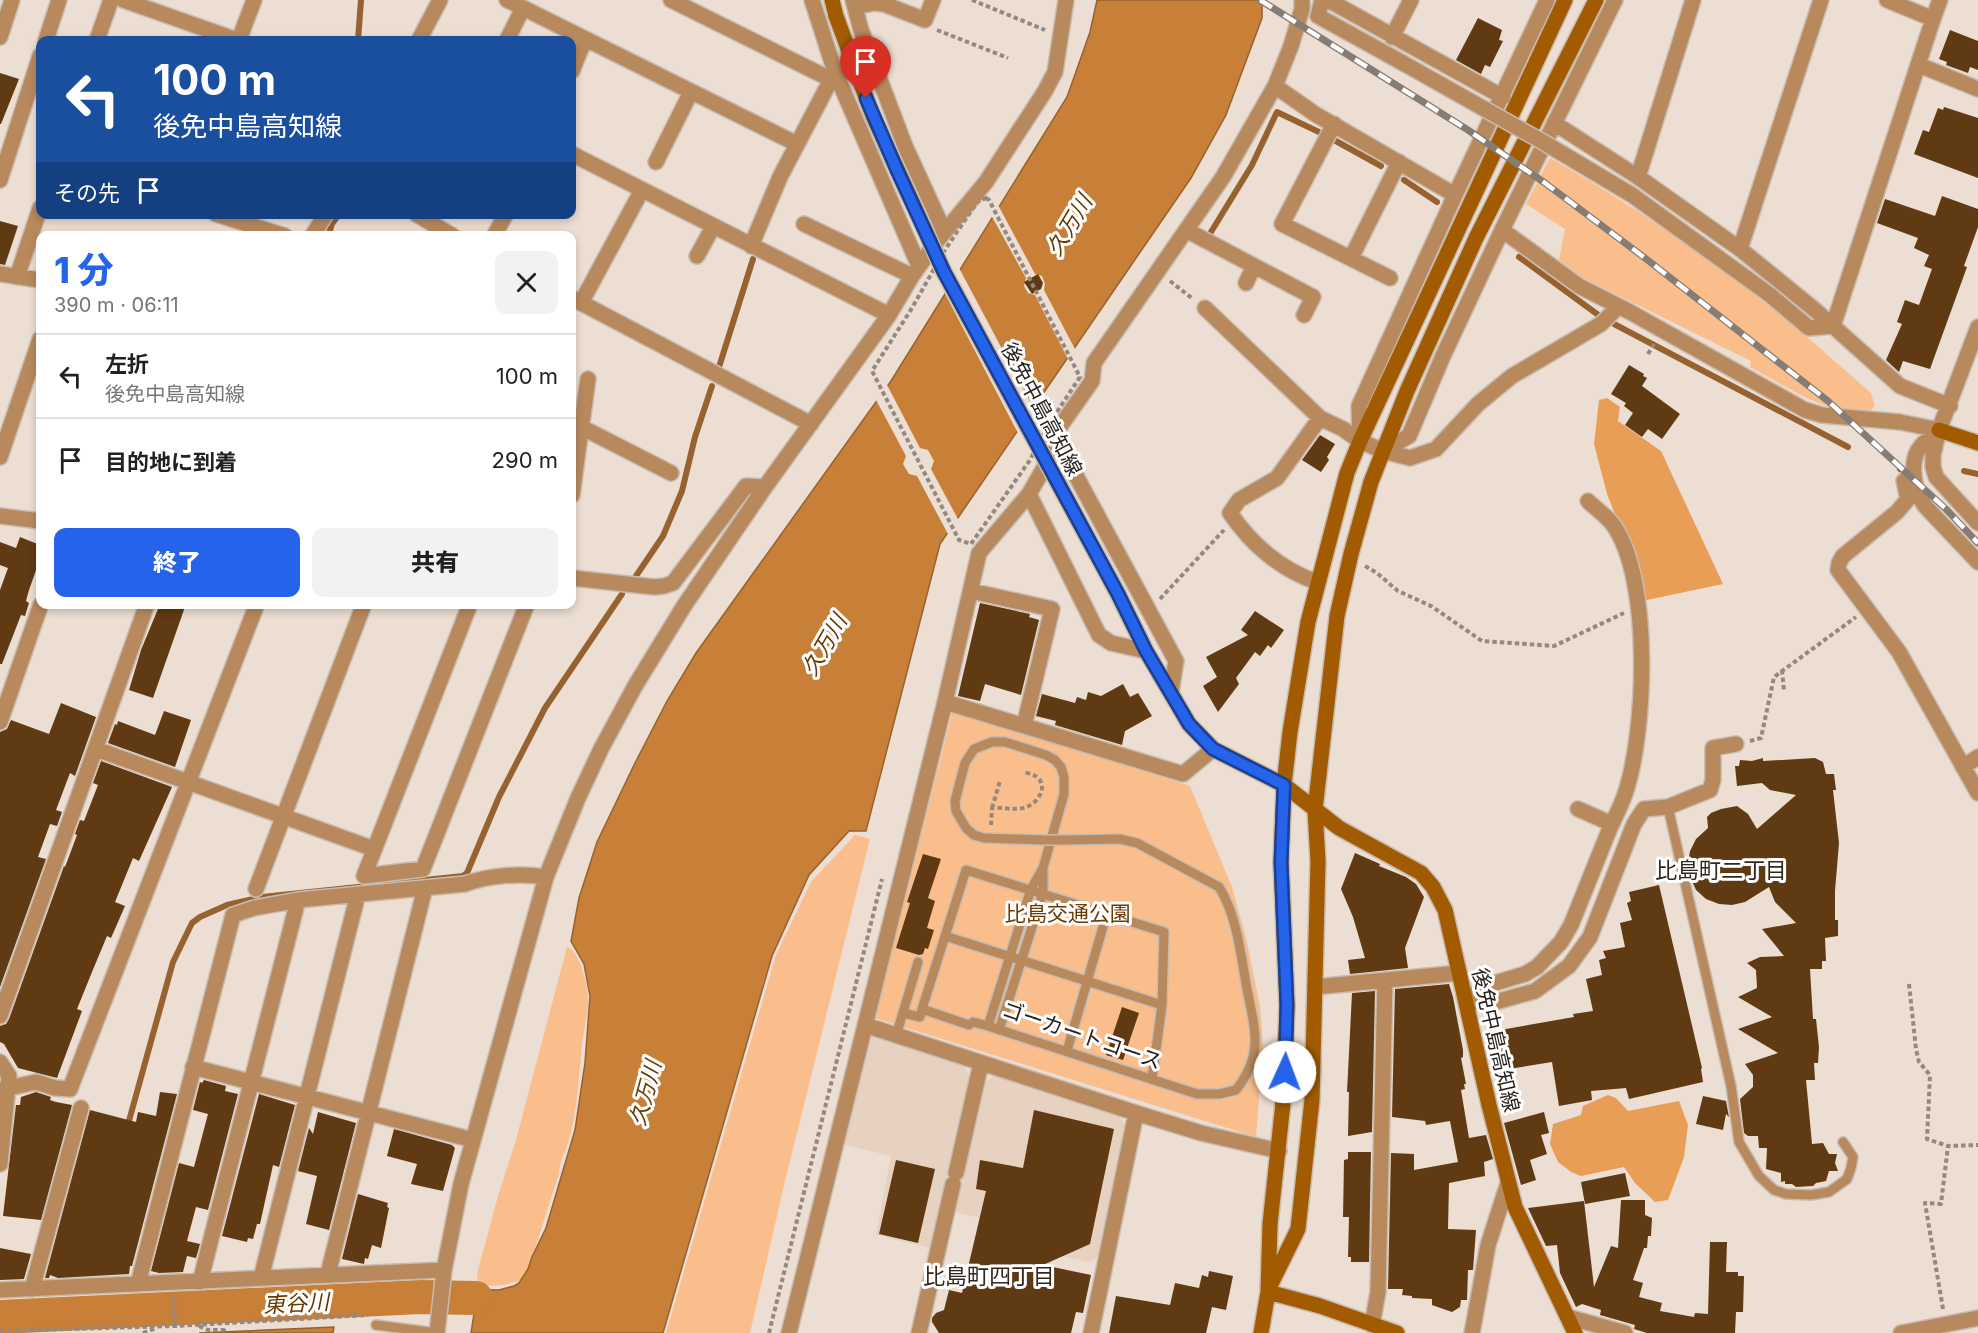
<!DOCTYPE html>
<html lang="ja">
<meta charset="utf-8">
<style>
:root{--surface:#fff;--page:#f2f2f2;--text:#202124;--muted:#757577;--line:#e0e0e0;--accent:#2563eb}
body{margin:0;font-family:Inter,"Noto Sans JP",sans-serif;background:var(--page);color:var(--text);height:100vh;display:flex;flex-direction:column;font-size:22px;white-space:nowrap}
*{box-sizing:border-box;margin:0}
p{font-size:20px;color:var(--muted)}
.icon{flex:none;width:33px;height:33px;fill:none;stroke:currentColor;stroke-width:2;stroke-linecap:round;stroke-linejoin:round}
.map{position:relative;flex:1;overflow:hidden}
.details{position:absolute;left:36px;top:231px;width:540px;height:378px;display:flex;flex-direction:column;background:var(--surface);border-radius:12px;box-shadow:0 3px 9px #0003}
.details>*{flex:none}
.guide{position:absolute;left:36px;top:36px;width:540px;height:183px;border-radius:12px;box-shadow:0 3px 9px #0003;background:#1a4fa0;color:#fff;overflow:hidden}
.pin{position:absolute;display:grid;place-items:center;width:51px;height:51px;color:#fff;margin:-62px -26px;border-radius:50% 50% 50% 0;rotate:-45deg;box-shadow:0 0 6px #0007}
.pin .icon{rotate:45deg}
.me{position:absolute;width:66px;margin:-33px;rotate:2deg;stroke-linejoin:round;filter:drop-shadow(0 0 4px #0008)}
.turn{display:flex;align-items:center;gap:21px;height:126px;padding:0 18px;font-size:27px}
.turn .icon{width:78px;height:78px;stroke-width:2.5}
.turn b{display:block;font-size:42px;line-height:51px}
.then{display:flex;align-items:center;height:57px;padding:0 18px;background:#0003;gap:12px;font-size:22px}
.round{display:grid;place-items:center;flex:none;width:63px;height:63px;border-radius:12px;background:var(--page)}
.head{display:flex;align-items:center;justify-content:space-between;height:102px;padding:0 18px}
h1{font-size:36px;font-weight:800;line-height:45px;color:var(--accent)}
.action{display:flex;gap:12px;margin-top:auto;padding:12px 18px}
.action a{flex:1;height:69px;border-radius:12px;background:var(--accent);color:#fff;font-size:24px;font-weight:800;line-height:69px;text-align:center}
.action a+a{background:var(--page);color:var(--text)}
ul{padding:0;list-style:none}
li{display:flex;align-items:center;gap:18px;height:84px;padding:0 18px;border-top:2px solid var(--line)}
li div{flex:1}
li b{display:block;font-size:22px}
li em{font-style:normal}
.map>svg:first-child{display:block}
.built{fill:#e7d2c2}
.green{fill:#f9be8b}
.forest{fill:#e99e58}
.water{fill:#c87f37;stroke:#97622f;stroke-width:1.5}
.pier{fill:#ecded2}
.lines{fill:none;stroke-linecap:round;stroke-linejoin:round}
.stream{stroke:#97622f;stroke-width:6}
.river{stroke:#c87f37;stroke-width:34}
.building{fill:#603a13}
.lane-casing{stroke:#c8bcb1;stroke-width:12}
.street-casing{stroke:#c8bcb1;stroke-width:18}
.secondary-casing{stroke:#c8bcb1;stroke-width:18}
.path{stroke:#938980;stroke-width:4;stroke-dasharray:4.5 3;stroke-linecap:butt}
.lane{stroke:#b9895e;stroke-width:9}
.street{stroke:#b9895e;stroke-width:15}
.secondary{stroke:#a25b00;stroke-width:15}
.rail-casing{stroke:#857c74;stroke-width:7}
.rail{stroke:#fff;stroke-width:4.5;stroke-dasharray:14;stroke-linecap:butt}
.lane-bridge-casing{stroke:#c8bcb1;stroke-width:12;stroke-linecap:butt}
.street-bridge-casing{stroke:#c8bcb1;stroke-width:18;stroke-linecap:butt}
.secondary-bridge-casing{stroke:#c8bcb1;stroke-width:18;stroke-linecap:butt}
.path-bridge{stroke:#938980;stroke-width:4;stroke-dasharray:4.5 3;stroke-linecap:butt}
.lane-bridge{stroke:#b9895e;stroke-width:9}
.street-bridge{stroke:#b9895e;stroke-width:15}
.secondary-bridge{stroke:#a25b00;stroke-width:15}
.route-casing{stroke:#184099;stroke-width:15}
.route{stroke:#2563eb;stroke-width:10}
.labels{text-anchor:middle;dominant-baseline:central;stroke-width:6;stroke-linejoin:round;paint-order:stroke}
.street-label{font-size:21px;fill:#241f1b;stroke:#fff}
.park-label{font-size:21px;fill:#6b3b00;stroke:#fff}
.water-label{font-size:22px;font-style:italic;fill:#693900;stroke:#fff}
.neighbourhood-label{font-size:22px;fill:#32271f;stroke:#fff}
</style>
<div class="map">
<svg width="1978" height="1333" viewBox="0 0 1978 1333">
<rect width="100%" height="100%" fill="#ecded2"/>
<!-- built -->
<path class="built" d="M872,1036L963,1065L969,1077L930,1248L876,1235L891,1156L845,1145L870,1038Z
M996,1075L1119,1114L1125,1126L1097,1258L1089,1262L1053,1254L1043,1306L1023,1228L955,1212L985,1082Z"/>
<!-- green -->
<path class="green" d="M1550,158C1637,207 1718,264 1795,327C1821,348 1845,371 1871,393L1875,406L1869,412C1826,415 1787,387 1750,367L1751,361L1585,279L1559,260L1565,229L1526,204Z
M953,710L1190,786L1232,887L1246,938L1260,1006L1263,1045L1256,1137L875,1018Z
M855,835L870,839L785,1181L750,1333H666L776,955L811,882Z
M567,947C579,950 587,983 588,996C589,1009 585,1024 583,1037C579,1070 578,1112 568,1143C564,1155 559,1162 559,1174L533,1255V1275C517,1282 494,1291 478,1282L477,1274L498,1196L516,1140Z"/>
<!-- forest -->
<path class="forest" d="M1607,398L1620,407L1618,421L1661,451L1723,584L1642,601L1624,537L1607,494L1594,444L1599,400Z
M1608,1095L1616,1098L1628,1111L1679,1101L1688,1125L1684,1157L1668,1200L1655,1202L1635,1183L1624,1167L1581,1176L1571,1172L1558,1162L1550,1144L1553,1124L1581,1115L1583,1106Z"/>
<!-- water -->
<path class="water" d="M1097,0H1262V18L1226,115L1191,178L940,544L866,831H849L809,875L772,956L663,1333H471L475,1307L465,1303L427,1302L429,1289L499,1290L514,1286L519,1283L528,1269L532,1257L546,1228L575,1130L585,1063L590,996L584,964L571,941L579,898L597,842L635,763L667,701L696,653L891,381L1067,97L1090,32Z
M334,1327L333,1333H199Z"/>
<!-- pier -->
<path class="pier" d="M997,203L1035,274L1042,276L1045,284L1044,290L1076,351L1069,361L1035,295L1028,293L1024,286L1026,278L990,213Z
M958,266L1035,411L1019,435L943,290Z
M886,383L920,448L928,450L934,461L931,469L959,521L949,536L917,476L909,474L903,464L906,456L875,398Z"/>
<g class="lines">
<!-- stream -->
<path class="stream" d="M358,40L361,0
M1334,140L1381,166
M1404,180L1437,202
M1211,232L1252,165L1277,112L1321,133
M328,236L332,224L339,214
M1519,257L1597,314
M1614,324L1848,447
M719,367L753,259
M1900,469L1902,470
M1964,471L1978,474
M636,576L663,536L682,491L695,437L712,386
M127,1128L173,962L192,923L200,917L227,905L262,897L463,876L467,873L499,797L545,708L622,594"/>
<!-- river -->
<path class="river" d="M0,1317L420,1297L476,1298"/>
</g>
<!-- building -->
<path class="building" d="M1478,18L1502,30L1499,40L1503,41L1490,67L1485,65L1481,74L1456,60Z
M1950,30L1978,41V70L1970,67L1968,73L1946,65L1947,62L1939,59Z
M0,73L19,79L1,124H0Z
M1944,107L1978,118V178L1914,154L1923,130L1929,132L1938,108L1943,110Z
M1942,196L1978,209V227L1964,266L1967,267L1930,369L1903,361L1899,372L1886,360L1902,324L1897,322L1905,300L1919,305L1932,269L1924,266L1929,255L1914,248L1918,238L1877,223L1885,199L1935,216Z
M0,221L18,226L5,265L0,264Z
M1038,274L1043,283L1041,289L1032,294L1024,282Z
M1629,365L1644,374L1643,376L1647,378L1642,386L1680,414L1662,439L1648,429L1642,437L1625,425L1633,413L1624,406L1626,403L1611,394Z
M1320,435L1335,444L1327,457L1329,460L1321,472L1302,460Z
M20,537L40,545V559L29,590L26,601L29,603L25,616L21,615L2,664H0V590L8,568L0,565V542L16,548Z
M980,603L1030,614L1029,617L1039,620L1021,695L985,684L980,701L958,696Z
M160,604H186L153,698L129,690L141,650Z
M1255,611L1284,630L1271,648L1268,645L1260,656L1255,652L1236,678L1239,684L1218,712L1203,686L1217,677L1206,657L1248,635L1241,630Z
M1123,684L1130,697L1138,693L1152,716L1125,731L1122,745L1055,725L1056,721L1036,716L1042,694L1075,703L1077,697L1086,700L1088,692L1101,696Z
M61,703L96,717L75,776L70,773L56,810L62,812L57,826L50,824L38,857L46,859L0,987V732L7,729L11,720L49,734Z
M164,711L191,720L175,767L108,743L115,724L117,725L118,721L155,735Z
M1763,758V761L1815,758L1823,762L1826,774H1834L1836,790H1833L1839,843L1835,891V920H1838V936L1825,938L1826,961H1822V969H1810L1813,1019H1816L1819,1047L1818,1063H1814L1815,1080H1806L1812,1144L1823,1143L1829,1154H1837L1835,1163L1838,1171H1829L1826,1181L1816,1183L1813,1186L1796,1187L1792,1184H1785V1181L1781,1182V1173L1766,1169L1767,1148H1759L1758,1136H1748L1744,1133L1740,1099L1753,1087V1075L1745,1064L1778,1053L1738,1029L1772,1017L1738,997L1757,988L1756,970L1747,963L1760,957L1784,956L1762,929L1796,923L1775,902L1769,887L1745,902L1732,905L1719,904L1706,899L1696,890L1692,881L1688,863L1690,851L1696,839L1708,828L1707,817L1711,813L1721,809L1737,806L1748,814L1757,829L1796,795L1770,790L1762,783L1737,786L1735,766H1739L1740,760L1752,761Z
M101,761L172,787L139,861L133,858L115,902L125,906L111,938L107,936L92,972L77,1009L82,1011L57,1078L18,1068L4,1044L0,1042V1026L6,1024L9,1019L64,866L65,867L77,835L75,834L80,820L84,821L98,785L93,783Z
M1355,853L1380,864L1379,866L1406,877L1416,884L1424,897L1405,948L1408,968L1350,974L1348,960L1365,958L1353,917L1341,889Z
M923,854L941,859L928,898L935,901L927,928L934,930L928,949L925,948L923,954L919,955L896,948L910,903L907,902Z
M1659,885L1702,1068L1701,1069L1703,1082L1629,1099L1626,1088L1591,1091L1592,1100L1559,1106L1552,1062L1497,1071L1489,1032L1574,1017L1573,1014L1593,1011L1586,979L1602,975L1599,960L1606,958L1603,951L1625,947L1620,923L1632,920L1627,903L1631,901L1629,892Z
M1449,984L1453,997L1463,1050V1057L1461,1058L1466,1084H1464L1465,1089L1461,1090L1469,1138L1486,1135L1493,1159L1484,1162L1485,1176L1449,1183L1448,1229L1476,1230L1473,1270H1468L1467,1300H1461L1460,1307L1452,1312L1432,1305V1299L1412,1298V1296L1402,1295L1403,1289H1388L1391,1153L1414,1154V1170L1458,1162L1450,1121L1426,1125L1425,1121L1392,1117L1395,989Z
M1375,991L1372,1132L1348,1136L1349,1092H1347L1352,993Z
M1122,1007L1139,1013L1123,1060L1106,1055Z
M204,1080L226,1086L225,1091L238,1094L208,1210L196,1207L187,1241L200,1244L196,1258L187,1256L183,1272L159,1273L151,1271L179,1163L194,1167L208,1114L193,1110L200,1082L202,1083Z
M36,1092L51,1097L50,1100L56,1102L72,1105L41,1220L3,1216L16,1105H20L21,1097Z
M160,1092L177,1094L132,1266H130L129,1274L58,1278L50,1275L49,1278H45L90,1110L136,1122L138,1112L156,1116Z
M259,1094L295,1105L279,1167L273,1165L260,1224H257L253,1239L248,1238L247,1242L222,1236Z
M1703,1096L1726,1101L1729,1117L1726,1114L1723,1130L1696,1124Z
M1034,1110L1114,1129L1090,1244L1043,1265L1091,1275L1083,1313L1076,1312L1071,1333H939L932,1322V1318L936,1313L944,1310L949,1290L962,1293L986,1191L976,1189L980,1160L1023,1168Z
M318,1112L356,1123L329,1230L306,1224L317,1176L298,1171L309,1128L313,1134Z
M1544,1112L1549,1133L1541,1135L1547,1154L1530,1160L1536,1180L1521,1185L1504,1123Z
M394,1129L452,1145L455,1148L443,1191L411,1184L417,1164L387,1156Z
M1348,1152H1371L1369,1262H1351V1257H1348L1349,1217H1343L1344,1160L1348,1159Z
M896,1160L935,1169L918,1243L879,1234Z
M1625,1173L1630,1196L1585,1204L1581,1182Z
M358,1194L388,1203L387,1207L389,1208L381,1248L372,1245L368,1259L365,1258L364,1264L342,1259Z
M1621,1200H1645V1215L1652,1218L1651,1236H1648L1647,1248H1644L1633,1280L1643,1283L1639,1297L1662,1303L1660,1311L1694,1317L1695,1313L1708,1314L1710,1242H1727L1726,1272H1738V1276H1744L1743,1312H1736L1735,1333H1647L1634,1329L1635,1325L1600,1315L1601,1310L1582,1304L1576,1307L1560,1273L1557,1245L1546,1246L1528,1208L1584,1201L1594,1287L1611,1246L1618,1248Z
M0,1248L31,1254L24,1279L0,1280Z
M1209,1271L1233,1276L1226,1310L1212,1307L1206,1333H1109L1116,1296L1170,1305L1175,1283L1199,1288L1202,1275L1208,1277Z"/>
<g class="lines">
<!-- lane casing -->
<g class="lane-casing">
<path id="lane" d="M1668,807L1731,1086L1739,1142L1759,1176L1774,1190L1786,1194L1811,1195L1829,1192L1847,1179L1851,1168L1853,1157L1843,1142
M945,936L1162,1005L1152,1079
M922,1009L966,870L1164,932L1162,1005
M903,1013L920,1017L922,1009L969,1025L973,1022L988,1026L1197,1094H1219L1236,1090C1247,1076 1254,1062 1255,1044C1256,1027 1251,1010 1248,994C1241,959 1238,917 1219,887L1137,843L1120,839L1063,840
M988,1026L1031,889L1043,868L1064,794V777L1061,767L1055,760L1046,755L1005,742H992L974,749L965,763L955,801L956,811L966,828L974,835L984,838L1042,840
M999,1030L1043,893V871
M896,1036L918,962
M1067,1051L1107,913
M376,1325L437,1333"/>
</g>
<!-- street casing -->
<g class="street-casing">
<path id="street" d="M123,0L237,40
M507,0L797,144
M671,0L830,79
M853,0L861,30L905,146L944,231
M1322,0L1318,16L1403,63
M1328,0L1503,97
M855,7L874,3L884,4L925,20L933,0
M1933,19L1940,0
M0,37L12,0
M1392,37L1411,0
M46,40L59,0
M97,40L111,0
M239,40L254,0
M419,40L440,0
M507,40L523,8
M1919,65L1978,89
M572,71L585,39
M835,72L919,266
M1275,86L1315,114L1455,195
M1554,123L1638,177L1740,249L1815,310L1900,386L1950,406
M1334,124L1282,224L1390,278
M572,154L889,315
M656,162L691,92
M1638,177L1693,0
M0,180L40,56
M216,214L285,236
M416,214L453,236
M804,224L912,276
M1186,230L1313,297L1304,315
M1502,230L1579,286L1630,312L1805,410L1822,415L1900,422L1939,430
M312,236L326,214
M494,236L506,214
M751,246L780,177L835,72L812,0
M1740,249L1821,0
M697,256L713,227
M1351,258L1399,162
M0,274L40,280
M17,277L40,208
M1246,283L1254,266
M1770,295L1809,328L1833,326L1933,19L1887,0
M572,298L811,424
M581,303L642,190
M1205,308L1320,418L1343,429L1360,441L1383,451L1410,458L1436,449L1478,404L1512,376L1601,324L1618,307
M1978,327L1939,430L1933,455V467L1936,477L1978,523
M581,427L671,473
M1939,430C1933,435 1926,440 1921,446C1908,461 1914,491 1925,506L1978,562
M1054,435L1176,661L1171,692
M1360,441L1359,406L1455,195L1547,0
M1383,451L1409,436L1443,356L1502,230L1615,0
M0,457L40,339
M1914,473L1904,481L1908,499L1897,512L1843,556L1839,563L1838,570L1899,652L1978,793
M1029,494L1099,635L1111,643L1146,651
M572,495L588,379
M0,516L40,521
M572,578L654,587L664,586L673,583L746,486L765,487
M1317,582C1281,570 1251,544 1230,513L1239,500L1277,478L1320,418
M971,591L1052,609L1024,726
M470,604L364,876L423,869L527,604
M945,702L1183,774L1213,749
M0,722L41,604
M96,749L374,849
M1963,767L1978,757
M1578,809L1612,824
M256,889L364,604
M1315,987L1459,973
M1466,1002L1485,986L1525,974L1537,967L1561,942L1571,925C1584,893 1597,860 1610,828C1615,817 1621,806 1625,794C1646,732 1652,582 1614,526C1608,517 1596,509 1588,501
M1466,1002L1492,1003L1535,991L1569,966L1590,937L1634,824L1644,809L1668,807L1710,790L1713,780V748L1736,744
M0,1016L147,604
M865,1025L1136,1113L1201,1133L1279,1151
M0,1062L9,1076L0,1164
M193,1067L473,1140
M0,1090L36,1082L55,1088L70,1089L257,604
M956,1173L981,1063
M328,1274L425,888
M261,1278L358,894
M200,1282L298,900
M138,1284L233,915L254,908L298,900L465,884C490,875 520,873 546,877
M32,1289L81,1108
M0,1290L444,1270
M1568,1317L1625,1333
M1372,1325L1378,1292L1385,980
M437,1333L444,1270L461,1184L546,877L578,798L601,749L635,686L684,606L765,487L889,315L912,276L937,241L986,182L1045,91L1055,72L1066,0
M789,1333L945,702L979,553L1029,494L1044,468L1054,435L1092,381L1094,363L1223,177L1275,86L1291,46L1302,9V0
M919,1333L953,1184
M1091,1333L1136,1113
M1472,1333L1488,1245L1508,1183
M1901,1333L1978,1318"/>
</g>
<!-- secondary casing -->
<g class="secondary-casing">
<path id="secondary" d="M832,0L836,16
M1939,430L1978,443
M1118,594L1146,651L1189,724L1213,749L1284,785L1339,828L1421,873L1433,887L1445,910L1489,1105L1515,1207L1575,1333
M1270,1286L1298,1229L1312,1100L1318,861L1315,810L1337,616L1351,554L1371,482L1407,391L1476,238L1596,0
M1268,1292L1320,1306L1397,1333
M1261,1333L1268,1292L1270,1224L1284,1094L1287,1005L1281,862L1284,785L1290,732L1308,622L1347,473L1360,441L1565,0"/>
</g>
<!-- path -->
<path class="path" d="M972,0L1045,30
M937,30L1008,58
M986,198L989,200L1080,377L1049,424L1030,460L971,544L959,540L872,371L912,308L943,253L977,202Z
M1170,281L1193,299
M1648,354L1654,344
M1365,566L1377,573L1398,591L1431,606L1482,641L1554,646L1624,613
M1160,599L1224,530
M1782,670L1784,691
M1750,741L1761,738L1774,677L1856,617
M992,808L1000,781
M991,825L992,808C1003,807 1016,811 1026,807C1037,804 1049,787 1037,777C1033,774 1027,773 1023,772
M1909,984L1916,1049L1919,1062L1930,1075L1927,1139L1948,1146L1978,1145
M174,1297L175,1326
M1943,1309L1925,1203L1941,1204L1948,1146
M199,1326L208,1330H224V1333
M0,1331L175,1326L368,1315
M143,1333L156,1328
M769,1333L882,879"/>
<!-- lane -->
<use href="#lane" class="lane"/>
<!-- street -->
<use href="#street" class="street"/>
<!-- secondary -->
<use href="#secondary" class="secondary"/>
<!-- rail casing -->
<g class="rail-casing">
<path id="rail" d="M1260,0L1468,130L1545,183L1645,258L1828,401L1946,509L1978,543"/>
</g>
<!-- rail -->
<use href="#rail" class="rail"/>
<!-- lane-bridge casing -->
<g class="lane-bridge-casing">
<path id="lane-bridge" d="M1042,840H1063"/>
</g>
<!-- street-bridge casing -->
<g class="street-bridge-casing">
<path id="street-bridge" d="M1403,63L1543,142L1632,195L1770,295"/>
</g>
<!-- secondary-bridge casing -->
<g class="secondary-bridge-casing">
<path id="secondary-bridge" d="M836,16L873,116L944,272L1118,594"/>
</g>
<!-- path-bridge -->
<path class="path-bridge" d="M1010,909L1048,921"/>
<!-- lane-bridge -->
<use href="#lane-bridge" class="lane-bridge"/>
<!-- street-bridge -->
<use href="#street-bridge" class="street-bridge"/>
<!-- secondary-bridge -->
<use href="#secondary-bridge" class="secondary-bridge"/>
</g>
<g class="lines">
<!-- route casing -->
<g class="route-casing">
<path id="route" d="M866,98L897,170L944,272L1118,594L1146,651L1189,724L1213,749L1284,785L1281,862L1287,1005L1285,1072"/>
</g>
<!-- route -->
<use href="#route" class="route"/>
</g>
<g class="labels">
<!-- street labels -->
<g class="street-label">
<text transform="translate(1042 409) rotate(62)">後免中島高知線</text>
<text transform="translate(1082 1035) rotate(19)">ゴーカートコース</text>
<text transform="translate(1496 1040) rotate(77)">後免中島高知線</text>
</g>
<!-- park labels -->
<g class="park-label">
<text x="1068" y="913">比島交通公園</text>
</g>
<!-- water labels -->
<g class="water-label">
<text transform="translate(1069 225) rotate(-59)">久万川</text>
<text transform="translate(824 645) rotate(-60)">久万川</text>
<text transform="translate(645 1093) rotate(-75)">久万川</text>
<text transform="translate(296 1303) rotate(-3)">東谷川</text>
</g>
<!-- neighbourhood labels -->
<g class="neighbourhood-label">
<text x="1721" y="870">比島町二丁目</text>
<text x="989" y="1276">比島町四丁目</text>
</g>
</g>
</svg>
<div class="pin" style="left:866px;top:98px;background:#d93025"><svg class="icon" aria-label="arrive" viewBox="0 0 24 24"><path d="M6 21V4h12l-3 4 3 4H6"/></svg></div>
<svg class="me" style="left:1285px;top:1072px" viewBox="-20 -20 40 40"><circle r="19" fill="#fff"/><path d="M0-13L10 11 0 6-10 11z" fill="#2563eb"/></svg>
<div class="guide">
<div class="turn"><svg class="icon" aria-label="left" viewBox="0 0 24 24"><path d="M17 20v-9H6M10 6l-5 5 5 5"/></svg><div><b>100 m</b>後免中島高知線</div></div>
<div class="then">その先<svg class="icon" aria-label="arrive" viewBox="0 0 24 24"><path d="M6 21V4h12l-3 4 3 4H6"/></svg></div>
</div>
<section class="details">
<div class="head"><div><h1>1 分</h1><p>390 m · 06:11</p></div><a class="round"><svg class="icon" aria-label="close" viewBox="0 0 24 24"><path d="M6 6l12 12M18 6L6 18"/></svg></a></div>
<ul>
<li><svg class="icon" aria-label="left" viewBox="0 0 24 24"><path d="M17 20v-9H6M10 6l-5 5 5 5"/></svg><div><b>左折</b><p>後免中島高知線</p></div><em>100 m</em></li>
<li><svg class="icon" aria-label="arrive" viewBox="0 0 24 24"><path d="M6 21V4h12l-3 4 3 4H6"/></svg><div><b>目的地に到着</b></div><em>290 m</em></li>
</ul>
<div class="action"><a>終了</a><a>共有</a></div>
</section>
</div>
